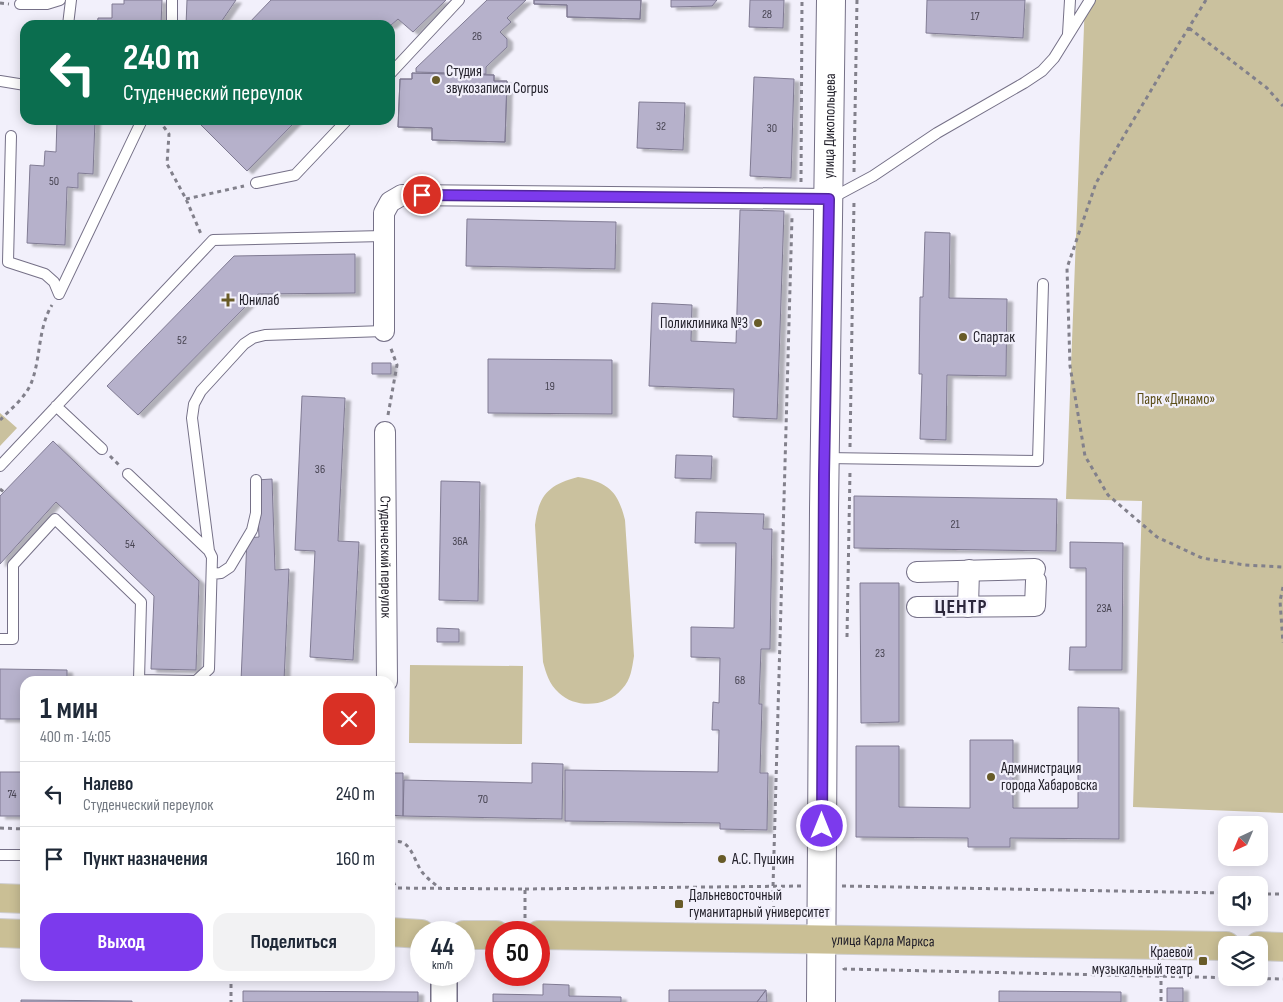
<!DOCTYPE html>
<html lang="ru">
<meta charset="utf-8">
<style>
:root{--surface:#fff;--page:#f2f2f3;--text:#1f2937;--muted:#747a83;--line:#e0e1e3;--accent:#7c3aed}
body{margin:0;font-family:"Sofia Sans Condensed",sans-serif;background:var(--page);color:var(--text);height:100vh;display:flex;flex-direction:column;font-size:19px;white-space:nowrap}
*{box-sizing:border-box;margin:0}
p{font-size:16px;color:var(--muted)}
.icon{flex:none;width:28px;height:28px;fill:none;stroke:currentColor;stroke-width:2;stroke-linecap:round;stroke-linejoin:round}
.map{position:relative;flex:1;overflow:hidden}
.side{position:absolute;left:20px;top:676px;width:375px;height:305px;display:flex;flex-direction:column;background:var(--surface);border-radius:15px;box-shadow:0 2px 12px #0003}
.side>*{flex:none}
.hud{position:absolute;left:20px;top:20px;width:375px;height:105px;border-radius:15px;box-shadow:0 2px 12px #0003;background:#0b6e4f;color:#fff;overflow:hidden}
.needle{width:32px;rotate:224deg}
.buttons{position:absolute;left:1218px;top:816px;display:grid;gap:10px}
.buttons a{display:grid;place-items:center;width:50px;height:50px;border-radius:10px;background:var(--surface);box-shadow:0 2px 12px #0003;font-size:25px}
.speed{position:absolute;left:410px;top:921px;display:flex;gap:10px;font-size:25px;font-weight:700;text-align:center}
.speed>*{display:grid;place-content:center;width:65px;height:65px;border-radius:50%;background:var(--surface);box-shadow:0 2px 12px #0003;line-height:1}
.speed small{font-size:12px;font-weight:400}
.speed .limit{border:8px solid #d22;background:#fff;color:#111}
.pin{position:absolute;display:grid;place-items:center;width:42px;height:42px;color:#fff;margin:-21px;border:2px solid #fff;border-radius:50%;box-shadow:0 1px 5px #0007}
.me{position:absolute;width:55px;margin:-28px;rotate:0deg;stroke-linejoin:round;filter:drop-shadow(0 0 4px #0008)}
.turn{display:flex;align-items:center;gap:18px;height:105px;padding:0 20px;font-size:22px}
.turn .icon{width:65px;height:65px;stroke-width:2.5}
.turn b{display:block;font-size:35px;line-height:42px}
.round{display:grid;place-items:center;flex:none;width:52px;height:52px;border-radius:15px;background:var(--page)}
.headline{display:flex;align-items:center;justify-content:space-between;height:85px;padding:0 20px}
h1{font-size:30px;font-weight:700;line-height:38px}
.action{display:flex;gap:10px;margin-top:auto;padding:10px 20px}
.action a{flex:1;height:58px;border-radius:15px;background:var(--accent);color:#fff;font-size:20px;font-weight:700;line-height:58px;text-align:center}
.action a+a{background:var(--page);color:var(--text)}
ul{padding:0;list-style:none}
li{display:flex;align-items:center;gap:15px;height:65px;padding:0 20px;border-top:1px solid var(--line)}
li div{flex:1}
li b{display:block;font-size:19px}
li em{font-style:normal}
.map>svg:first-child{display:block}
.green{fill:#cac19e}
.building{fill:#b6b1cb;stroke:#807b93;filter:url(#shadow)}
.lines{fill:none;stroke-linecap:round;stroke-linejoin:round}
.service-casing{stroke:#757087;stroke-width:12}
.minor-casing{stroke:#757087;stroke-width:22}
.tertiary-casing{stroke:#757087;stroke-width:28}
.secondary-casing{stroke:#757087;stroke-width:30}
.primary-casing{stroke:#cfced0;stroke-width:30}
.path{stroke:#82808b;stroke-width:3;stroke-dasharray:4 4;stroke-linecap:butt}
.service{stroke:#fff;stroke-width:10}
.minor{stroke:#fff;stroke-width:20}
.tertiary{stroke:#fff;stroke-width:25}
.secondary{stroke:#fff;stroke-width:28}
.primary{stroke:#cabf95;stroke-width:28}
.route-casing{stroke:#51269a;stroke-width:12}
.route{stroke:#7c3aed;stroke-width:9}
.poi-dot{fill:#685b28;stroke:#f2f0fb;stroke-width:2}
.labels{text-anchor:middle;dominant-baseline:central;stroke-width:4.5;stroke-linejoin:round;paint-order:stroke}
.number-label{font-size:12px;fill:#484553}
.poi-label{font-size:15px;fill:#23212b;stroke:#f2f0fb;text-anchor:start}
.street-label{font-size:15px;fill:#23212b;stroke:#f2f0fb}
.park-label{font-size:15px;fill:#5a4d17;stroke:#f2f0fb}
.district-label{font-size:20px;font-weight:bold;letter-spacing:1px;fill:#2c273b;stroke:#f2f0fb}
</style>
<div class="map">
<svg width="1283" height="1002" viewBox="0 0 1283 1002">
<defs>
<filter id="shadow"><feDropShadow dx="5.5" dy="3" stdDeviation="1" flood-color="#0004"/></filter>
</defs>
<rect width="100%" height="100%" fill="#f2f0fb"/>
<!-- green -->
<path class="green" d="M1085,0H1283V813L1133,807L1142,501L1066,499Z
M0,413L17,428L0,446Z
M578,477C608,482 618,491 625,520L634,656C632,668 631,680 622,689C607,707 576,709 559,693C549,684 546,673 543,662L535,525C539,495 548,485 578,477Z
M410,665L523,666L522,744L409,743Z"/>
<!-- building -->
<path class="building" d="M124,0H162L161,25H97L98,18H112V4H124Z
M187,0H236L219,25H186Z
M271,0H446L413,32L398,19L390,26V25H247Z
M487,0H526L507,18L511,22L500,32L507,39V47L486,67V74L416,72V68Z
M534,0H641L640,19L567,17V5L534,4Z
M534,0H641L640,19L567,17V5L534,4Z
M671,0H717L712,6L671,7Z
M750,0H784L783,28L749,27Z
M927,0H1025L1023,38L926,33Z
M412,73L494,75V81H507L505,142L432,140V128L398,127L400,79H412Z
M412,73L494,75V81H507L505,142L432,140V128L398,127L400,79H412Z
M754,77L794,79L791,178L750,176Z
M639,102L685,103L683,150L637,148Z
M57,120H95L93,174L78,173V188L67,187L65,245L27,243L30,165L44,166L45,151L56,152Z
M196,120H297L247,171Z
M740,210L784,211L777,419L733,417L734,389L649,386L652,303L692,305L691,341L736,343Z
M467,219L616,222L615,269L466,266Z
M925,232L950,233L949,298L1007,299L1006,376L947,375L946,440L920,439L922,374H919L920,297H923Z
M355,254V293L258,294L138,415L107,386L234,256Z
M488,359L612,360V414L488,413Z
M372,363H391V374H372Z
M302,396L345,398L338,541L359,542L353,660L310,657L315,551L295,550Z
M53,441L199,581L196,670L151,669L154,596L56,502L0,564V496Z
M676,455L712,456L711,479L675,478Z
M272,479L275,570L289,569L284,681H241L247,538L259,537L256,480Z
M441,481L480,482L478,601L439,600Z
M854,496L1057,499L1056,551L854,548Z
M696,512L764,514L763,529H772L770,649H761L759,704H762L760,773H768L767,830L720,829V823L565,821V770L718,772L719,730H712L713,702L719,703L720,658L691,657V627L734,628L736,543H695Z
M1070,542L1123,543L1122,670H1069L1070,647H1086V568H1070Z
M860,583H899V722L861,723Z
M437,628L459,629V642H437Z
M0,669L67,670V681H25V719H0Z
M1078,707L1119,708V839L1010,838V847H968V838L856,837V746H899V807L970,808V740H1013V808H1078Z
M532,763L563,764L562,819L403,816L404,780L532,783Z
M0,772H25V816H0Z
M390,773H403V816L390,815Z
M543,984L569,985V996L621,997V1002H493V994L543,995Z
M1167,988H1183V1002H1167Z
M669,990H766L757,1002H669Z
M766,990L767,1002H757Z
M243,991L418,992V1002H243Z
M999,991L1121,992V1002H999Z
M21,1000L132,1001V1002H21Z"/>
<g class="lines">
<!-- service casing -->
<g class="service-casing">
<path id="service" d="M20,4H47L60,0
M68,25L71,0
M172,25V0
M1068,34L1070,0
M390,74L459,0
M0,81L25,85
M11,136L8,262L45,274L54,282L59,294
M256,183L295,175L347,120
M830,199L873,176L937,133L1024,83L1042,71L1054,58L1090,0
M59,294L142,120
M56,406L102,449
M825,458L1038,461L1043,284
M0,466L213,240L383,236
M128,474L209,551L212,557L209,669L196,681
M209,551L192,418L194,404L201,391L244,344L253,338L265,335L384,331
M212,574L221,573L230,567L252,530L256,513V480
M0,639H13V565L55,519L141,602L139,680L196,681
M0,855H25"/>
</g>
<!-- minor casing -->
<g class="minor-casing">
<g id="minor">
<path d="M384,331V213L390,202L402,195L829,199"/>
<path id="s1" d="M385,432L387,681"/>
<path d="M917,572L1035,569"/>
<path d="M917,607L1035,606L1036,581"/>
<path d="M968,607L969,570"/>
</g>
</g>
<!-- tertiary casing -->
<g class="tertiary-casing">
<path id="tertiary" d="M444,1002V975"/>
</g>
<!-- secondary casing -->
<g class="secondary-casing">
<g id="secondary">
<path id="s2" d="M821,1002L824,509L831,0"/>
</g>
</g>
<!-- primary casing -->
<g class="primary-casing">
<g id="primary">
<path d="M0,898L25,899"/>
<path d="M390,932L421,934"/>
<path d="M0,933L25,934"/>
<path d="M464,935H496"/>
<path id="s3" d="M539,935L1226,946"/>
<path d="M1259,946L1283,947"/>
</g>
</g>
<!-- path -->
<path class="path" d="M1206,0L1178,45L1096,183L1067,268L1070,366L1085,456L1108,495L1157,537L1202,558L1245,565L1283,567
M0,3L9,4
M1189,28L1267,88L1283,106
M159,120L169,134L167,164L186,199L201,234
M854,172L857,0
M801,182L802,0
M186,199L244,186
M388,415L397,365L390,346
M0,420C11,409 27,396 32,381C41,356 38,328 52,305
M850,447L854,201
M110,456L120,466
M0,489L4,492
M1283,587L1280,601L1283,643
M847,637L850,471
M0,828L25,829
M390,843C410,835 413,859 422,872C427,878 433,883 440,888
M390,866L393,881L396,888
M842,886L1226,893
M390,888L525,889V919
M525,889L801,886
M1259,894H1283
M774,918L773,887L792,217
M1161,965V1002
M844,968V969L1283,979
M231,976V1002"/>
<!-- service -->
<use href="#service" class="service"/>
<!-- minor -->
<use href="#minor" class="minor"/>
<!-- tertiary -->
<use href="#tertiary" class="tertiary"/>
<!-- secondary -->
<use href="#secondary" class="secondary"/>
<!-- primary -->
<use href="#primary" class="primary"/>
</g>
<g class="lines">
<!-- route casing -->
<g class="route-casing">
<path id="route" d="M422,195L829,199L824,475L822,826"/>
</g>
<!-- route -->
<use href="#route" class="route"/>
</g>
<!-- markers -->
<g class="poi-dot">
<circle cx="436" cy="80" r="5"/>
<path d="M225.5 292.5h5v5h5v5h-5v5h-5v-5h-5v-5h5z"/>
<circle cx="758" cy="323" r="5"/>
<circle cx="963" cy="337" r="5"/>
<circle cx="991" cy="777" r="5"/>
<circle cx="722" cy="859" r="5"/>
<rect x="674" y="899" width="10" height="10" rx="2.5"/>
<rect x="1198" y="956" width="10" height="10" rx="2.5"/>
</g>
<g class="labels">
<!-- number labels -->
<g class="number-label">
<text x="767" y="14">28</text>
<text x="975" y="16">17</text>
<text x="477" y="36">26</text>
<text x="661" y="126">32</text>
<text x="772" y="128">30</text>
<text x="54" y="181">50</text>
<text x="182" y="340">52</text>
<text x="550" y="386">19</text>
<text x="320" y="469">36</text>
<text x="955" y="524">21</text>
<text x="460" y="541">36А</text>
<text x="130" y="544">54</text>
<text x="1104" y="608">23А</text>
<text x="880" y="653">23</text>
<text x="740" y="680">68</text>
<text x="12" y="794">74</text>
<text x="483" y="799">70</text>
</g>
<!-- poi labels -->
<g class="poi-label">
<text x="446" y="71">Студия<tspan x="446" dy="17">звукозаписи Corpus</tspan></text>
<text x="239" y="300">Юнилаб</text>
<text x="748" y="323" text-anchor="end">Поликлиника №3</text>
<text x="973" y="337">Спартак</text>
<text x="1001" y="768">Администрация<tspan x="1001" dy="17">города Хабаровска</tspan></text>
<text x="732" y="859">А.С. Пушкин</text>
<text x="689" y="895">Дальневосточный<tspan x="689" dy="17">гуманитарный университет</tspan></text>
<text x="1193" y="952" text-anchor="end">Краевой<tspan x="1193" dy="17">музыкальный театр</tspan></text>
</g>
<!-- street labels -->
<g class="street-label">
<text stroke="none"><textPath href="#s2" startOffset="876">улица Дикопольцева</textPath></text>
<text stroke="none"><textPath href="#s1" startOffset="125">Студенческий переулок</textPath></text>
<text stroke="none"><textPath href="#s3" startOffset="344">улица Карла Маркса</textPath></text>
</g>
<!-- park labels -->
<g class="park-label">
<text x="1176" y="399">Парк «Динамо»</text>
</g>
<!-- district labels -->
<g class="district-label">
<text x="961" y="607">ЦЕНТР</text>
</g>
</g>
</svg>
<div class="buttons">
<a><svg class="needle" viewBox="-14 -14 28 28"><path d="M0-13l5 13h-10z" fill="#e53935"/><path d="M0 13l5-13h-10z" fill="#747a83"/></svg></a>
<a><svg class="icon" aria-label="sound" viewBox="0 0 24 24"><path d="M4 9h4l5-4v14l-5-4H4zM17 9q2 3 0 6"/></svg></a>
<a><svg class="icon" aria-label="layers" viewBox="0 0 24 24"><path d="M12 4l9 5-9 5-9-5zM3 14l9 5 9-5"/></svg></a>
</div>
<div class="speed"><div>44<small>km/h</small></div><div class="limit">50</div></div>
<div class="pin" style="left:422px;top:195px;background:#d93025"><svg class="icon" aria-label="arrive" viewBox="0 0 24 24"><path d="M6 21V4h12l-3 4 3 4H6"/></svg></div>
<svg class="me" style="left:822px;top:826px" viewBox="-20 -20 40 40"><circle r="17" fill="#7c3aed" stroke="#fff" stroke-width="3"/><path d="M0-11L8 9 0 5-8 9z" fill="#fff"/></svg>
<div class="hud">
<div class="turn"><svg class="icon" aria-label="left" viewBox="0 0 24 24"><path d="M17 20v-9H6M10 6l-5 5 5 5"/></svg><div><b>240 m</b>Студенческий переулок</div></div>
</div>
<section class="side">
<div class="headline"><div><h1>1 мин</h1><p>400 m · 14:05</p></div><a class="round" style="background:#d93025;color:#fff"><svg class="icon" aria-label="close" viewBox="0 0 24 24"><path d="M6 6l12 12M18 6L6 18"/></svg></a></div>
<ul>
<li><svg class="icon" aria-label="left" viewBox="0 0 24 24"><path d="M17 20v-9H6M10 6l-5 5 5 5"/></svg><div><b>Налево</b><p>Студенческий переулок</p></div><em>240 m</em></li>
<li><svg class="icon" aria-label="arrive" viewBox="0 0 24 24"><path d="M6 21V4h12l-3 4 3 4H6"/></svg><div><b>Пункт назначения</b></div><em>160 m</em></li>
</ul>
<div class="action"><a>Выход</a><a>Поделиться</a></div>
</section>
</div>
